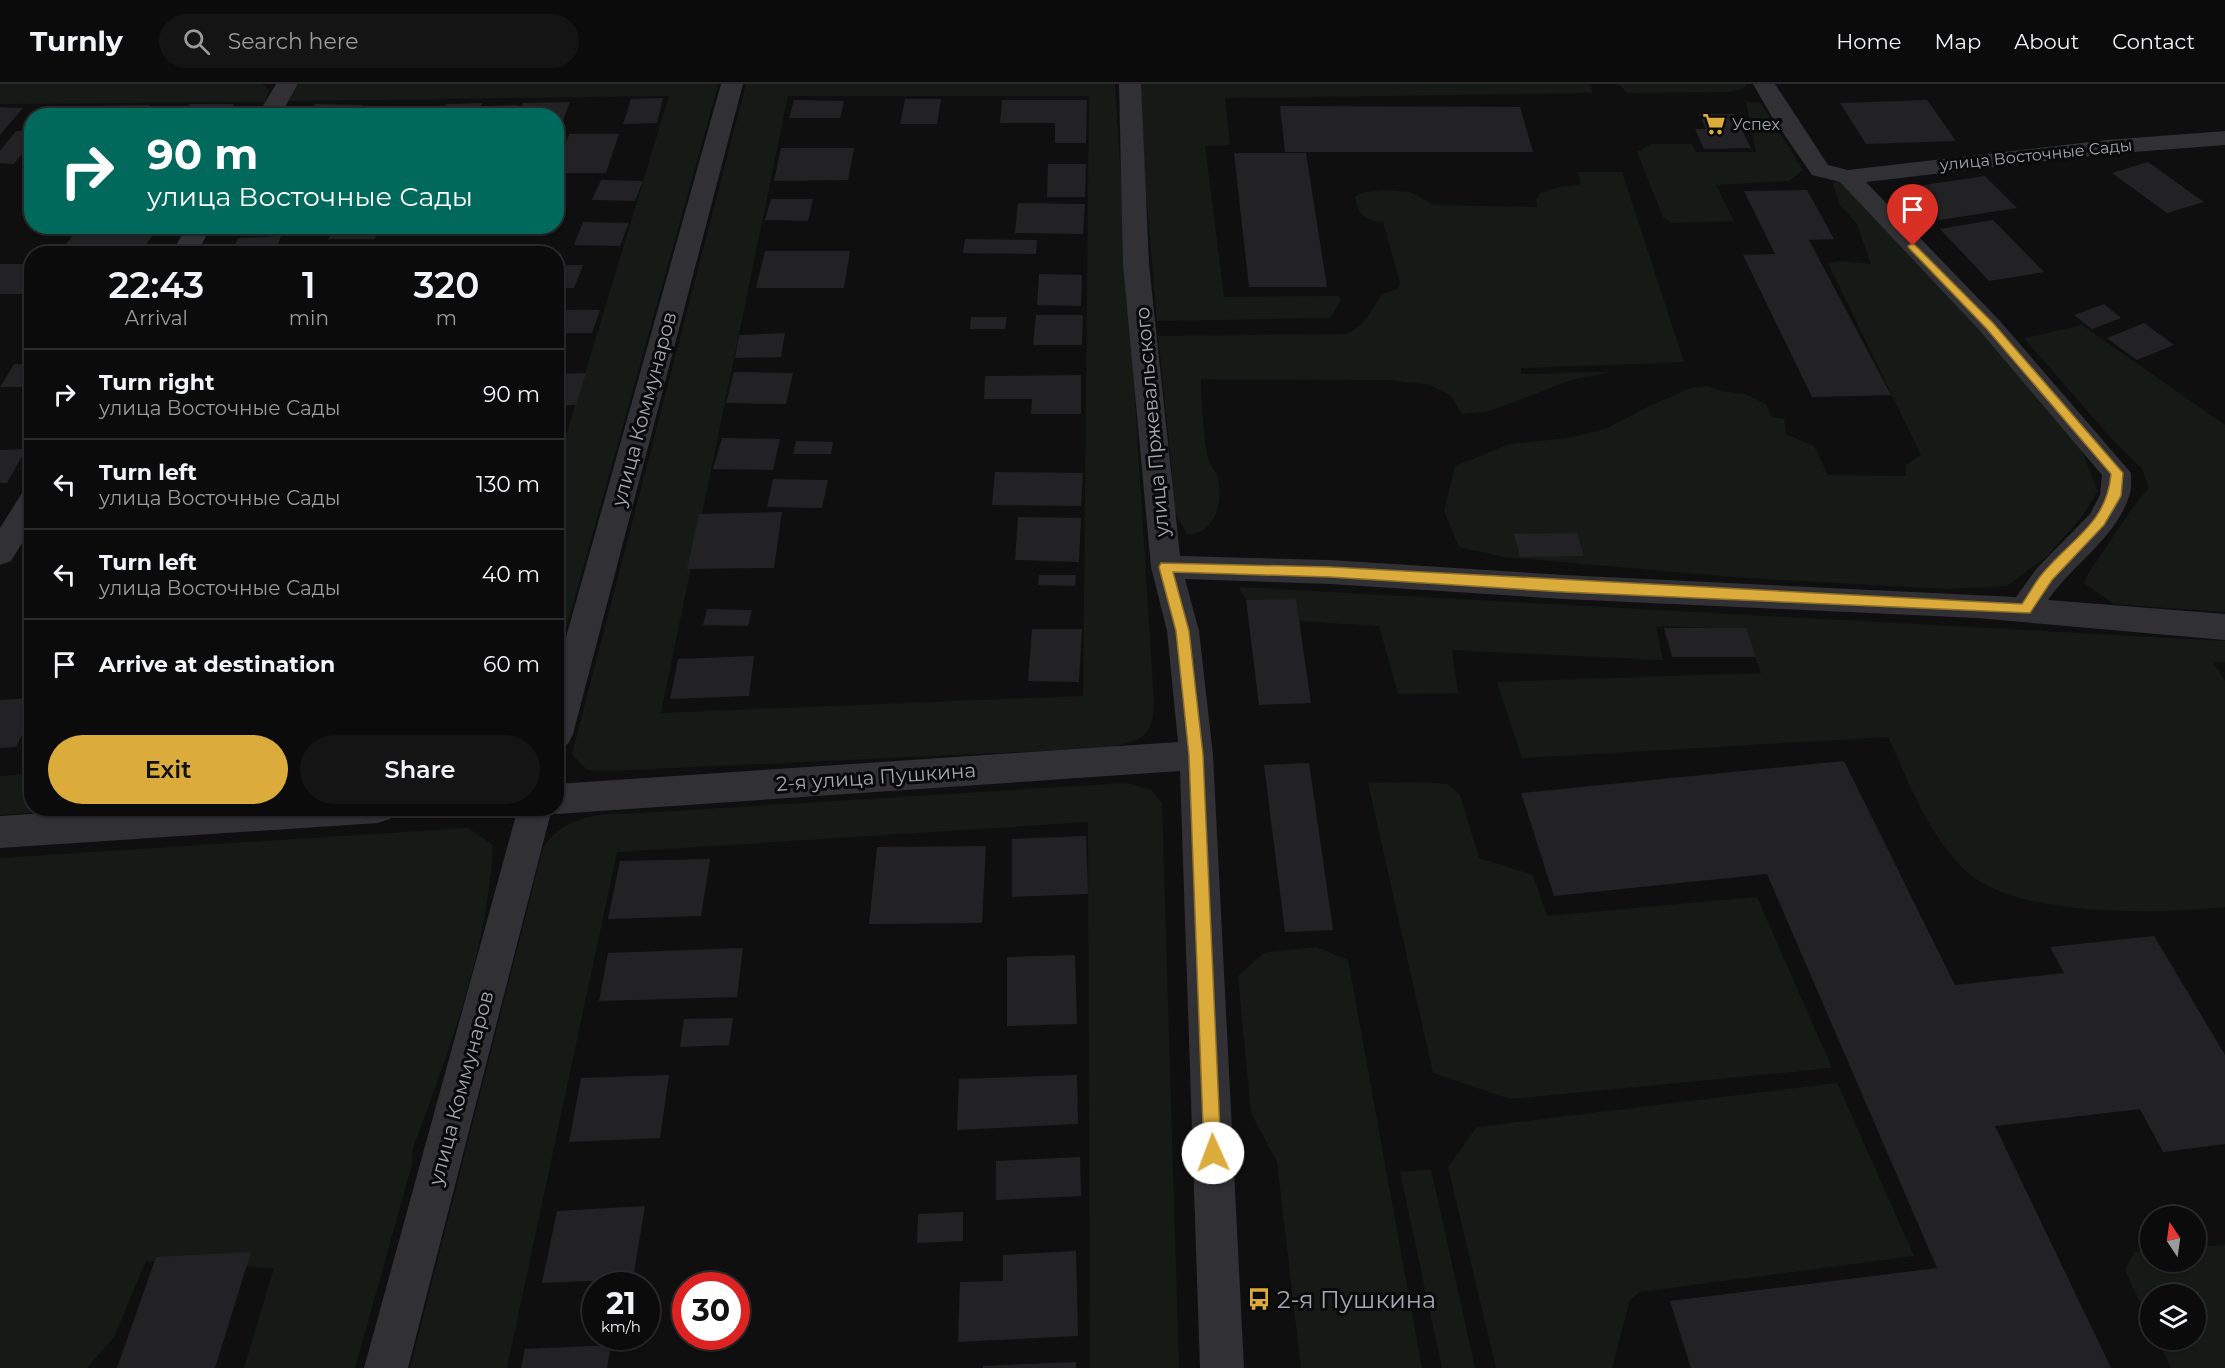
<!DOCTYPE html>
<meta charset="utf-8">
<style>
:root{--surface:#0b0b0c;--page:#141415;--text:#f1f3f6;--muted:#9a9b9d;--line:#2b2b2d;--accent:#dbab3c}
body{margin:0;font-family:Montserrat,sans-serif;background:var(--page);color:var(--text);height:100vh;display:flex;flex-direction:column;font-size:22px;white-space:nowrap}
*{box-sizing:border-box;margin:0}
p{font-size:20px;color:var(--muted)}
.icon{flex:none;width:33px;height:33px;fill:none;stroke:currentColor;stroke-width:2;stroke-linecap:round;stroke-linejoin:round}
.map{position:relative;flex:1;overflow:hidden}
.sheet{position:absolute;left:24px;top:162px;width:540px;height:570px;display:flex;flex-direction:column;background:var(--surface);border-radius:24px;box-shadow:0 2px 4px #0004,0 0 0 2px var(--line)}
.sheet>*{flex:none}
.hud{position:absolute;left:24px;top:24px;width:540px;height:126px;border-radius:24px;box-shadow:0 2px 4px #0004,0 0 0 2px var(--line);background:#00695c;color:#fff;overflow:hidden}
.needle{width:39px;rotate:347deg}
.buttons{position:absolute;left:2140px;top:1122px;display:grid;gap:12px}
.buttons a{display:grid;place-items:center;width:66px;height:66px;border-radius:50%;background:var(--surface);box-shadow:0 2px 4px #0004,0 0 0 2px var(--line);font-size:30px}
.speed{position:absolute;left:582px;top:1188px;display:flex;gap:12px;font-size:30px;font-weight:700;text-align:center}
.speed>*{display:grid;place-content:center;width:78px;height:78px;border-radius:50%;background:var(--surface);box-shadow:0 2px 4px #0004,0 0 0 2px var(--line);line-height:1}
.speed small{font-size:15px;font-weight:400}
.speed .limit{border:9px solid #d22;background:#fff;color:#111}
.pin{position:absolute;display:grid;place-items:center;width:51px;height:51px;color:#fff;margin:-62px -26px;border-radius:50% 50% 50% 0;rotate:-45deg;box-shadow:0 0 6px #0007}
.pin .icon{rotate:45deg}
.me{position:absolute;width:66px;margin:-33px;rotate:358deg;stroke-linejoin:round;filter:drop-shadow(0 0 4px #0008)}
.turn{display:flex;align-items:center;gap:21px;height:126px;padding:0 24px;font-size:27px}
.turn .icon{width:78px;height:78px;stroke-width:2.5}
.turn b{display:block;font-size:42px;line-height:51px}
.eta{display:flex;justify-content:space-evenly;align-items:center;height:102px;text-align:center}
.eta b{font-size:36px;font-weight:600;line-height:42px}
.primary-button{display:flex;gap:12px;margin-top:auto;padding:12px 24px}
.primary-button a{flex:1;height:69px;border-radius:36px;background:var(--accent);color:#111;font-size:24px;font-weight:600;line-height:69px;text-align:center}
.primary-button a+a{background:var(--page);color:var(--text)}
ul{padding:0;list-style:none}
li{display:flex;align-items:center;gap:18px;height:90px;padding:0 24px;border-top:2px solid var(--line)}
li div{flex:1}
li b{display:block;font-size:22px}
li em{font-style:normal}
header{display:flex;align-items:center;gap:36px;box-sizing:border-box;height:84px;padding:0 30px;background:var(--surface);border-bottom:2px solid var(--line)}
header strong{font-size:28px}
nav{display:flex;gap:33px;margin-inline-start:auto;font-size:21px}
.search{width:420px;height:54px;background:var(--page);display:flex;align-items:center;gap:15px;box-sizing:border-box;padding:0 21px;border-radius:33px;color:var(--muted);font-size:22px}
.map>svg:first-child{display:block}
.green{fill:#161a17;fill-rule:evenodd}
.building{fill:#222224}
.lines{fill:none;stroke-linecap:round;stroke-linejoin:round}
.minor{fill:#313135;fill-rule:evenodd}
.route{fill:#dbab3c;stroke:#8e6f27;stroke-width:1.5}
.labels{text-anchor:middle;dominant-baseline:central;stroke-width:6;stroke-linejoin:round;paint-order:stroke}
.far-poi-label{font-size:16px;fill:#a2a6b0;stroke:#0a0a0b;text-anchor:start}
.far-street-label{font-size:16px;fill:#a2a6b0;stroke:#0a0a0b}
.street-label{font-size:20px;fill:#a2a6b0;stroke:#0a0a0b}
.near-poi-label{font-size:24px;fill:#a2a6b0;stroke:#0a0a0b;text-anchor:start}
</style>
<header>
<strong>Turnly</strong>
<div class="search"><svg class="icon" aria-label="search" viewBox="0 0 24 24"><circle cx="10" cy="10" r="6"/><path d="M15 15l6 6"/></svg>Search here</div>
<nav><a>Home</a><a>Map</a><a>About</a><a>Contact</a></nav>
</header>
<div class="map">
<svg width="2225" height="1284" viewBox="0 0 2225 1284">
<rect width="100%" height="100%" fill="#0f0f10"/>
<!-- green -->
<path class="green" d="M0,0H262L269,6L265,18L0,20Z
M299,0H716L718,2L557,577V382L669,12L289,17Z
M746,0H1115L1154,619C1153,657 1138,657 1105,664L610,687L587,686L572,670ZM788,12H1089L1083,612L661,629Z
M1141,0H1589L1593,9L1225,14L1230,61L1205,62L1224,213L1339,212L1341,216L1330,234L1157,237L1137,6Z
M1619,0H1746V3L1731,8L1627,9Z
M1746,18L1761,19L1803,86L1789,97L1716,101L1734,137L1672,139L1663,133L1637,68L1652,60H1692L1696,68H1756Z
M1578,88H1622L1684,278L1521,284V290L1611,288L1568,297L1490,327L1462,330L1451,312L1430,301L1388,296L1201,295C1201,314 1204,358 1208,374C1210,382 1217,388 1218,395C1224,419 1214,451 1187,450L1169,419L1172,386L1158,252L1345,250C1364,244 1372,226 1382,210L1398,205L1400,199L1383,138C1365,137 1358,131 1355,112L1365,108L1385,106L1410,108L1433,121L1537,123L1536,116L1540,109L1560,103L1581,101Z
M1839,96L2074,348L2098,407L2081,434L2047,472L2007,502L1947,505L1746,494L1504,473L1459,463L1444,427L1455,382L1510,360L1568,354L1606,345L1649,322L1691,304L1708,302L1721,307L1745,310L1766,320L1771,333L1784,335L1786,350L1814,362L1828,391L1906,392V381L1921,371L1828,179L1841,177L1871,180L1857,140L1840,121L1833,100Z
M2082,241L2225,341V528L2114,520L2084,499L2088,490L2133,423L2149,404L2142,385L2110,353L2024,254Z
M1239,503L2225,557V578H2213L2225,597V823C2160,830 2017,834 1966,787C1928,751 1910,700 1888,653L1522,674L1497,598L1761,589L1745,545L1656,542L1663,576L1452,566L1458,609L1398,610L1379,542L1299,537L1296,515L1246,516Z
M31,690L32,724L90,725L0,731V692Z
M1415,698L1447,700L1460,711L1479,774L1533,791L1547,832L1757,813L1832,984L1510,1015L1433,989L1368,699Z
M1127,699L1151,706L1162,719L1179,1284H1090L1088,738L617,768L507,1284H410L543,764C559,737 595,728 625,730Z
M468,744L493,761C488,866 449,966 413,1064L412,1081L355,1284H244L274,1184L146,1177L114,1253L87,1284H0V774Z
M1316,863L1348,876L1422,1284H1301L1277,1078L1251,1029L1238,892L1264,869Z
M1837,999L1914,1172L1640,1208L1630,1216L1612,1284H1496L1448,1083L1477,1043Z
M1431,1085L1475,1284H1442L1400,1088Z
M2225,1161V1284H2171L2158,1256H2196V1210H2151V1242L2125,1186L2134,1168L2151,1167V1178H2196V1163Z"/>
<!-- building -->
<path class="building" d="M663,14L657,39L623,40L631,15Z
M905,15H941L937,40H900Z
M794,16L844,17L840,34H789Z
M1002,16H1087L1086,59H1055V39H1000Z
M1927,16L1956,57L1866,60L1840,19Z
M570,18L560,44H556V32H518L523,19Z
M482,19L477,32H441L446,20Z
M190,20H234L226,32H181Z
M315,20L362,21L355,32H308Z
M149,21L142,32H87L94,22Z
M517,21L513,32H482L486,22Z
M1280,22L1520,23L1533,68H1285Z
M0,23L23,24L0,51Z
M1699,30H1734L1751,64L1704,65L1695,45H1706Z
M16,47H32V57L14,80L0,79V67Z
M569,50H619L606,89H556Z
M781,64H854L848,96L774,97Z
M1234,69H1306L1327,203H1249Z
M2148,78L2204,118L2167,129L2112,89Z
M1048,80H1086L1085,113H1047Z
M1985,92L2017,124L1940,136L1910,103Z
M601,96L643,97L635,117L592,116Z
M1807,106L1834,155L1809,156L1891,311L1812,313L1743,171L1775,170L1744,107Z
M771,115H813L808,137L765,136Z
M1018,119L1085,120L1083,150L1015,149Z
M1993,136L2044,188L1989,197L1940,145Z
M583,138L629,139L620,162L574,161Z
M76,147L155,148L140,169L60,168Z
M333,147L378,148L375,155H328Z
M281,152L274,170H231L238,154Z
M965,155L1037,156L1036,170L963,169Z
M765,167H850L844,204H756Z
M0,180H32V205L28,210H0Z
M556,181H583L574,204H556Z
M1039,190L1082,191L1081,222L1037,221Z
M2104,220L2121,234L2092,245L2074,231Z
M556,226H600L592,249H556Z
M1036,231H1083L1082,261H1033Z
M971,233H1007L1005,245H970Z
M2144,239L2174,261L2137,276L2107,254Z
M785,249L781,273L735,274L739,251Z
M14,280L32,281V303H0Z
M734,288L793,289L786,320L726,319Z
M586,289L576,321H556V290Z
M1081,291V330H1031L1032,315H984L985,292Z
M722,354L780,355L773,386L713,385Z
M796,357L833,358L831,370H793Z
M26,365L7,399H0V366Z
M995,388L1083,389L1081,422L992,421Z
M773,395L828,396L822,424L767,423Z
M782,428L774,484L687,485L699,430Z
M1018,433L1081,434L1079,478L1015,476Z
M1577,449L1584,472L1520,473L1514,450Z
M1039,491H1076L1075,502L1038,501Z
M1296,515L1311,619L1259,621L1246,516Z
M707,525L752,526L748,542L703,541Z
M1664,544H1746L1756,573H1672Z
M1032,545H1082L1079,598L1028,597Z
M754,572L749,612L670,615L678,575Z
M32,614V630L16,663L0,664V616Z
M1844,677L1955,901L2064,889L2050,863L2154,852L2225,971V1060L2163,1068L2140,1025L1995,1042L2111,1284H1691L1670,1217L1937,1184L1767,790L1554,812L1521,709Z
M1309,679L1333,846L1285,848L1264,681Z
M1086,752L1088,810L1012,813V755Z
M986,762L982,839L869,840L877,763Z
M710,775L701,832L608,835L620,777Z
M743,864L737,913L599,917L608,869Z
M1075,871L1077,940L1007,942V873Z
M733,934L729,961L680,963L684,935Z
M669,991L660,1054L569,1058L581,994Z
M1077,991L1078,1040L957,1046L959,995Z
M1080,1073L1081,1112L996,1116V1077Z
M645,1122L633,1195L542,1199L557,1127Z
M963,1128V1157L917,1159L918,1130Z
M1076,1167L1078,1252L958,1258L960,1198L1003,1197V1171Z
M251,1168L215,1284H117L156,1173Z
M611,1261L607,1284H521L525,1265Z
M1076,1278V1284H983V1282Z"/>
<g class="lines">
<!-- minor -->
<path class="minor" d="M276,0H298L280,32H257Z
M721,0H743L573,650L568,660L556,664V589Z
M1119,0H1141L1149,180L1180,472L1330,476L1564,491L2016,513L2037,484L2090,430L2100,411L2102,391L1981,248L1840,98L1812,91L1772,33L1753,0H1775L1828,81L1848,86L2107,56L2225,47V61L2107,70L1866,98L1999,236L2131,389C2131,396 2132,406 2129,412C2116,454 2072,481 2048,516L2225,530V556L1977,534L1564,515L1330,500L1185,495L1199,547L1213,671L1244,1284H1200L1180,687L556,730L551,728L408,1284H364L518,724H556V700L1178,658L1167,547L1151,483L1123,180Z
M187,142H212L196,170H171Z
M32,406V443L11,477L0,481V444L22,409Z
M127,724H395L390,735L378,739L0,764V732Z"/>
</g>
<!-- route -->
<path class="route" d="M1913,159L1993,239L2123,389L2121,412L2104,441L2052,496L2030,529L1564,508L1330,493L1173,488L1189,547L1203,671L1221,1069L1218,1075L1213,1077L1207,1075L1204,1069L1189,671L1176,547L1159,483L1161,479L1330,483L2022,520C2029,510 2035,498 2043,489C2072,454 2107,439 2111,390L1986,244L1909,164L1908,162Z"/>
<!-- icons -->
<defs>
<g id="supermarket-bare" transform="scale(1.8)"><path d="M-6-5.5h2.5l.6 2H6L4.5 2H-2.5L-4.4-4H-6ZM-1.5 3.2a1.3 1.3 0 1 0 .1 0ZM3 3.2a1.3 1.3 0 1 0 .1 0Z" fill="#dbab3c" stroke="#0a0a0b" stroke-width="2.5" paint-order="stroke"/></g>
<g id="bus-bare" transform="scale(1.8)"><path d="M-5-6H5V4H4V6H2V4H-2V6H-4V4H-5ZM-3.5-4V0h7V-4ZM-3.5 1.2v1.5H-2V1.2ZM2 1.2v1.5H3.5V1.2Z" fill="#dbab3c" stroke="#0a0a0b" stroke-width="2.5" paint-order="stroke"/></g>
</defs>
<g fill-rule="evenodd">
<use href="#supermarket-bare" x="1714" y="40"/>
<use href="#bus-bare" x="1259" y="1215"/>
</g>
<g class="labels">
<!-- far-poi labels -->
<g class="far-poi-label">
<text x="1732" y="40">Успех</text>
</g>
<!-- far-street labels -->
<g class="far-street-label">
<text transform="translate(2036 71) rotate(-6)">улица Восточные Сады</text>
</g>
<!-- street labels -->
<g class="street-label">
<text transform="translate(644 325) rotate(-75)">улица Коммунаров</text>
<text transform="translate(1152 338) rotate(-95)">улица Пржевальского</text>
<text transform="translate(876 693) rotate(-4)">2-я улица Пушкина</text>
<text transform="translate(461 1004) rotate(-75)">улица Коммунаров</text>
</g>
<!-- near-poi labels -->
<g class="near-poi-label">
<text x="1277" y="1215">2-я Пушкина</text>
</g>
</g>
</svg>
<div class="buttons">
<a><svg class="needle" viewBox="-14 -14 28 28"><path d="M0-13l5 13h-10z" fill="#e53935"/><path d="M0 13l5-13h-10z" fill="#9a9b9d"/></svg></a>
<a><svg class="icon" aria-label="layers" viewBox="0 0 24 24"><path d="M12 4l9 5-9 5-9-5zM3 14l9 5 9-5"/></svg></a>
</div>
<div class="speed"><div>21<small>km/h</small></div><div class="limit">30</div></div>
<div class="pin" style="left:1913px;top:162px;background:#d93025"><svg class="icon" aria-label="arrive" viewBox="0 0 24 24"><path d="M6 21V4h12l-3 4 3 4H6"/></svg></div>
<svg class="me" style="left:1213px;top:1069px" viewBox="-20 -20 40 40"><circle r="19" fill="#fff"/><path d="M0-13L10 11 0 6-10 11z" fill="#dbab3c"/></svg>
<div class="hud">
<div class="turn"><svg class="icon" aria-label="right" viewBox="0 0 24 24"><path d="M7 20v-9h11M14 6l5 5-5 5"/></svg><div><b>90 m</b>улица Восточные Сады</div></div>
</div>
<section class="sheet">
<div class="eta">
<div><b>22:43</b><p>Arrival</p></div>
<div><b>1</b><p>min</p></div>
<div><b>320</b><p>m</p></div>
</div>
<ul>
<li><svg class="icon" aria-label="right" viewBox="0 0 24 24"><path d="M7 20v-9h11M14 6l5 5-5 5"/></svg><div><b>Turn right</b><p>улица Восточные Сады</p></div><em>90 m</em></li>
<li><svg class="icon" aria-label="left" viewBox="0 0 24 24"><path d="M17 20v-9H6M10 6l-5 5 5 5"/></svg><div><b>Turn left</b><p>улица Восточные Сады</p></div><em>130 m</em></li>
<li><svg class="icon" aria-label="left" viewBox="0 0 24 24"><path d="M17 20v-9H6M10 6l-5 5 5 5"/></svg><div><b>Turn left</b><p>улица Восточные Сады</p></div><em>40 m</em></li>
<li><svg class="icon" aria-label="arrive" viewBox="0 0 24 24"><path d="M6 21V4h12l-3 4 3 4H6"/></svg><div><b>Arrive at destination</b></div><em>60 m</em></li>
</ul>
<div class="primary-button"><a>Exit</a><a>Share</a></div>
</section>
</div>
